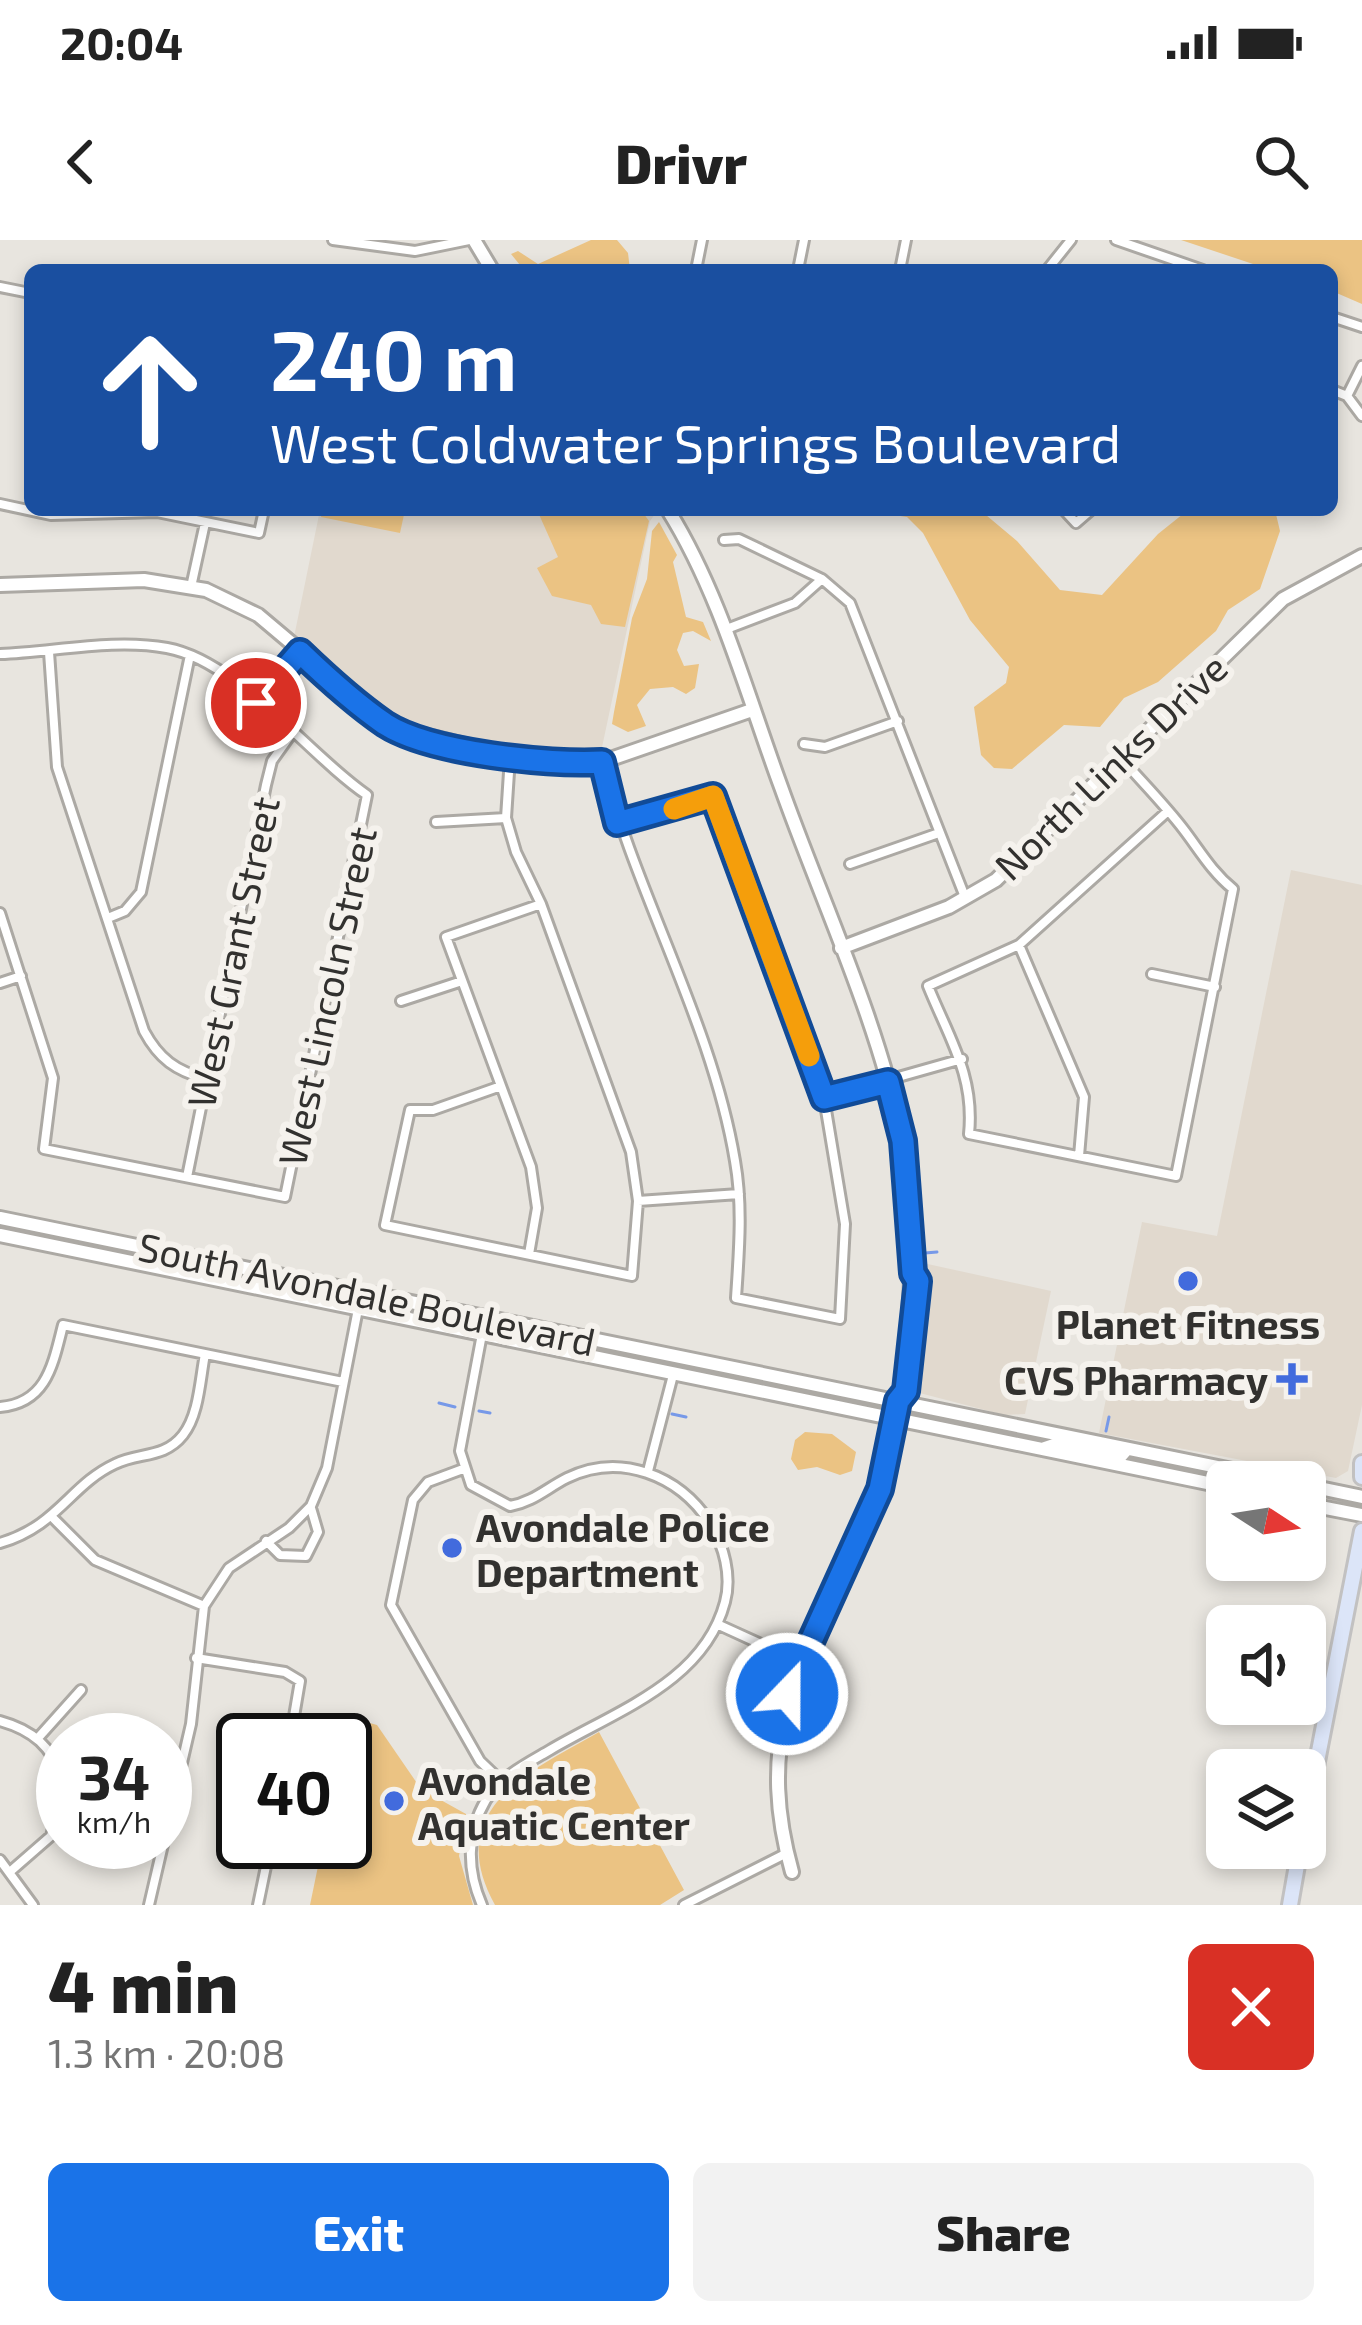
<!DOCTYPE html>
<meta charset="utf-8">
<style>
:root{--surface:#fff;--page:#f2f2f2;--text:#222;--muted:#767676;--accent:#1a73e8}
body{margin:0;font-family:"Exo 2",sans-serif;background:var(--page);color:var(--text);height:100vh;display:flex;flex-direction:column;font-size:45px;white-space:nowrap}
*{box-sizing:border-box;margin:0}
p{font-size:39px;color:var(--muted)}
.icon{flex:none;width:66px;height:66px;fill:none;stroke:currentColor;stroke-width:2;stroke-linecap:round;stroke-linejoin:round}
.map{position:relative;height:1665px;overflow:hidden}
.sheet{display:flex;flex-direction:column;background:var(--surface);flex:1}
.sheet>*{flex:none}
.top-card{position:absolute;left:24px;top:24px;width:1314px;height:252px;border-radius:18px;box-shadow:0 6px 18px #0003;background:#1a4fa0;color:#fff;overflow:hidden}
.needle{width:78px;rotate:102deg}
.buttons{position:absolute;left:1206px;top:1221px;display:grid;gap:24px}
.buttons a{display:grid;place-items:center;width:120px;height:120px;border-radius:18px;background:var(--surface);box-shadow:0 6px 18px #0003;font-size:60px}
.speed{position:absolute;left:36px;top:1473px;display:flex;gap:24px;font-size:60px;font-weight:700;text-align:center}
.speed>*{display:grid;place-content:center;width:156px;height:156px;border-radius:50%;background:var(--surface);box-shadow:0 6px 18px #0003;line-height:1}
.speed small{font-size:30px;font-weight:400}
.speed .limit{border:6px solid #111;border-radius:18px;background:#fff;color:#111}
.pin{position:absolute;display:grid;place-items:center;width:102px;height:102px;color:#fff;margin:-51px;border:6px solid #fff;border-radius:50%;box-shadow:0 3px 12px #0007}
.me{position:absolute;width:132px;margin:-66px;rotate:22deg;stroke-linejoin:round;filter:drop-shadow(0 0 9px #0008)}
.turn{display:flex;align-items:center;gap:42px;height:252px;padding:0 48px;font-size:54px}
.turn .icon{width:156px;height:156px;stroke-width:2.5}
.turn b{display:block;font-size:84px;line-height:102px}
.round{display:grid;place-items:center;flex:none;width:126px;height:126px;border-radius:18px;background:var(--page)}
.headline{display:flex;align-items:center;justify-content:space-between;height:204px;padding:0 48px}
h1{font-size:72px;font-weight:800;line-height:90px}
.action{display:flex;gap:24px;margin-top:auto;padding:24px 48px}
.action a{flex:1;height:138px;border-radius:18px;background:var(--accent);color:#fff;font-size:48px;font-weight:800;line-height:138px;text-align:center}
.action a+a{background:var(--page);color:var(--text)}
.status{display:flex;justify-content:space-between;align-items:center;height:84px;padding:0 60px;background:var(--surface);direction:ltr}
.status svg{height:33px;fill:currentColor}
header{display:flex;justify-content:space-between;align-items:center;height:156px;padding:0 48px;background:var(--surface);font-size:54px;font-weight:800}
.map>svg:first-child{display:block}
.built{fill:#e1d9ce}
.green{fill:#ebc383}
.lines{fill:none;stroke-linecap:round;stroke-linejoin:round}
.stream{stroke:#7799e8;stroke-width:3}
.street-casing{stroke:#aca9a4;stroke-width:14}
.secondary-casing{stroke:#aca9a4;stroke-width:18}
.primary-casing{stroke:#c2c1c1;stroke-width:20}
.street{stroke:#fff;stroke-width:8}
.secondary{stroke:#fff;stroke-width:12}
.primary{stroke:#dce5f8;stroke-width:14}
.route-casing{stroke:#114b97;stroke-width:30}
.route{stroke:#1a73e8;stroke-width:21}
.slow{stroke:#f59e0b;stroke-width:21}
.poi-dot{fill:#426bdd;stroke:#f5f2ed;stroke-width:4.5}
.labels{text-anchor:middle;dominant-baseline:central;stroke-width:12;stroke-linejoin:round;paint-order:stroke}
.street-label{font-size:39px;fill:#32312f;stroke:#f5f2ed}
.poi-label{font-size:39px;font-weight:bold;fill:#32312f;stroke:#f5f2ed;text-anchor:start}
</style>
<div class="status"><b>20:04</b><svg viewBox="0 0 49 12"><path d="M0 12V9h3v3zM5 12V6h3v6zM10 12V3h3v9zM15 12V0h3v12zM26 1h20v11H26zM47 4h2v5h-2z"/></svg></div>
<header><svg class="icon" aria-label="back" viewBox="0 0 24 24"><path d="M15 5l-7 7 7 7"/></svg>Drivr<svg class="icon" aria-label="search" viewBox="0 0 24 24"><circle cx="10" cy="10" r="6"/><path d="M15 15l6 6"/></svg></header>
<div class="map">
<svg width="1362" height="1665" viewBox="0 0 1362 1665">
<rect width="100%" height="100%" fill="#e8e5df"/>
<!-- built -->
<path class="built" d="M320,270H658L650,281L601,512H539L405,483L340,437L294,397Z
M1291,630L1362,645V1165L1348,1231L1336,1238L1099,1193L1142,982L1217,996Z
M923,1023L1051,1051L1025,1174L1004,1175L912,1151L923,1076Z"/>
<!-- green -->
<path class="green" d="M591,0H617L628,13L630,30H524L511,14L518,11L538,24Z
M1181,0H1362V64L1332,51V30H1271Z
M323,270H405L400,293L321,277Z
M537,270H641L649,281L625,387L601,384L591,365L552,356L537,328L558,317Z
M860,270H980L1017,301L1060,350L1102,355L1158,294L1188,270H1275L1280,291L1260,349L1228,370L1216,391L1158,442L1124,458L1100,487L1064,485L1012,529L994,528L981,515L974,467L1006,443L1009,427L970,380L923,293L907,277Z
M659,282L677,315L673,322L686,377L703,382L711,401L693,391L683,393L677,410L684,426L699,424L695,448L686,454L673,447L650,449L637,465L646,486L628,492L612,484L614,472L632,378L647,339L652,291Z
M805,1192L832,1194L856,1212L852,1231L840,1235L817,1227L798,1230L791,1219L795,1200Z
M348,1477L377,1485L421,1549L466,1574L459,1616L473,1665H310L323,1602H345Z
M599,1492L684,1650L660,1665H495C442,1569 529,1532 599,1492Z"/>
<g class="lines">
<!-- stream -->
<path class="stream" d="M925,1013L937,1012
M439,1163L455,1167
M479,1171L490,1173
M672,1174L686,1177
M1106,1191L1109,1177"/>
<!-- street casing -->
<g class="street-casing">
<path id="street" d="M333,0L415,11L469,0
M1116,0L1203,30
M696,30L702,0
M798,30L804,0
M900,30L906,0
M1047,30L1071,0
M0,47L30,53
M1332,77L1362,87
M1332,150L1347,156L1362,176
M1347,156L1362,126
M0,264L51,275L157,272L259,293L264,270
M1064,270L1076,283L1091,270
M724,300L739,299L822,339L850,363L965,657
M191,347L205,283
M724,390L795,363L822,339
M49,412L57,527L144,791C159,819 176,831 206,839
M0,414C54,412 114,398 167,408C238,421 307,514 367,555L285,957L44,909L53,838L0,673
M256,463L300,413
M804,504L825,507L898,481
M1121,518C1142,542 1165,565 1184,590C1200,611 1212,632 1233,649L1176,936L969,894C975,836 949,798 928,746L1019,705L1168,571
M602,522C637,657 712,783 735,921C743,966 739,1012 736,1058L840,1079L845,984L824,858L713,556L617,583
M436,582L506,578
M850,624L936,594
M108,678L125,671L141,652L190,415
M1019,705L1084,857L1079,916
M1152,734L1215,747
M0,743L21,736
M401,761L462,741
M501,846L433,870H410L385,985L632,1036L638,961L631,912L541,664L516,612L506,578L510,517
M824,858L962,819
M187,937L266,545L272,521L292,493
M638,961L739,954
M529,1014L537,968L531,927L446,697L541,664
M482,1094L460,1211L471,1245L510,1266C533,1262 547,1248 567,1238C620,1212 679,1235 710,1283C724,1306 732,1336 725,1362C704,1442 616,1471 550,1510C526,1524 501,1536 486,1560C466,1593 467,1631 482,1665
M0,1167C47,1163 53,1124 63,1085L343,1142
M463,1229L428,1242L413,1260L391,1365L480,1521L501,1541
M648,1231L673,1135
M53,1278L95,1320L204,1366
M266,1301L280,1315L306,1316L318,1292L311,1268
M0,1303C58,1286 70,1245 115,1224C139,1212 164,1219 183,1195C199,1175 200,1140 205,1114
M719,1385L798,1421
M196,1418L285,1432L300,1441L290,1500
M0,1481C33,1490 52,1507 63,1539
M38,1498L81,1450
M0,1620L33,1665
M12,1630L51,1596L63,1549
M149,1665L191,1484L204,1366L229,1328L289,1288L311,1266L327,1228L358,1069
M258,1665L271,1602
M684,1665L787,1613"/>
</g>
<!-- secondary casing -->
<g class="secondary-casing">
<path id="secondary" d="M474,0L492,30
M668,270C720,353 747,455 781,547C822,662 877,778 902,898C923,999 907,1139 883,1239C875,1270 857,1301 843,1330C790,1438 758,1511 792,1632
M0,345L144,340L206,350L258,375L391,487L534,522H602L752,470
M841,708L949,667L996,640L1283,359L1362,316
M0,978L1291,1242
M0,995L1227,1247
M898,1161C913,1143 926,1053 913,1033
M1042,1209L1057,1204L1120,1217L1127,1209
M1305,1245L1362,1257
M1305,1264L1362,1275"/>
</g>
<!-- primary casing -->
<g class="primary-casing">
<path id="primary" d="M1362,1223V1237
M1305,1583L1362,1291
M1290,1665L1300,1608"/>
</g>
<!-- street -->
<use href="#street" class="street"/>
<!-- secondary -->
<use href="#secondary" class="secondary"/>
<!-- primary -->
<use href="#primary" class="primary"/>
</g>
<g class="lines">
<!-- route casing -->
<g class="route-casing">
<path id="route" d="M256,463L300,412C326,437 356,464 385,484C430,513 549,525 602,522L617,583L713,556L824,858L888,842L903,901L913,1033L918,1041L906,1151L898,1161L880,1249L787,1454"/>
</g>
<!-- route -->
<use href="#route" class="route"/>
<!-- slow -->
<path class="slow" d="M674,569L713,556L809,816"/>
</g>
<!-- markers -->
<g class="poi-dot">
<circle cx="1188" cy="1041" r="12"/>
<path d="M1286 1121h12v12h12v12h-12v12h-12v-12h-12v-12h12z"/>
<circle cx="452" cy="1308" r="12"/>
<circle cx="394" cy="1561" r="12"/>
</g>
<g class="labels">
<!-- street labels -->
<g class="street-label">
<text transform="translate(1110 526) rotate(-44)">North Links Drive</text>
<text transform="translate(232 712) rotate(-78)">West Grant Street</text>
<text transform="translate(326 756) rotate(-78)">West Lincoln Street</text>
<text transform="translate(367 1053) rotate(12)">South Avondale Boulevard</text>
</g>
<!-- poi labels -->
<g class="poi-label">
<text x="1188" y="1083" text-anchor="middle">Planet Fitness</text>
<text x="1268" y="1139" text-anchor="end">CVS Pharmacy</text>
<text x="476" y="1286">Avondale Police<tspan x="476" dy="45">Department</tspan></text>
<text x="418" y="1539">Avondale<tspan x="418" dy="45">Aquatic Center</tspan></text>
</g>
</g>
</svg>
<div class="buttons">
<a><svg class="needle" viewBox="-14 -14 28 28"><path d="M0-13l5 13h-10z" fill="#e53935"/><path d="M0 13l5-13h-10z" fill="#767676"/></svg></a>
<a><svg class="icon" aria-label="sound" viewBox="0 0 24 24"><path d="M4 9h4l5-4v14l-5-4H4zM17 9q2 3 0 6"/></svg></a>
<a><svg class="icon" aria-label="layers" viewBox="0 0 24 24"><path d="M12 4l9 5-9 5-9-5zM3 14l9 5 9-5"/></svg></a>
</div>
<div class="speed"><div>34<small>km/h</small></div><div class="limit">40</div></div>
<div class="pin" style="left:256px;top:463px;background:#d93025"><svg class="icon" aria-label="arrive" viewBox="0 0 24 24"><path d="M6 21V4h12l-3 4 3 4H6"/></svg></div>
<svg class="me" style="left:787px;top:1454px" viewBox="-20 -20 40 40"><circle r="17" fill="#1a73e8" stroke="#fff" stroke-width="3"/><path d="M0-11L8 9 0 5-8 9z" fill="#fff"/></svg>
<div class="top-card">
<div class="turn"><svg class="icon" aria-label="ahead" viewBox="0 0 24 24"><path d="M12 20V5M6 11l6-6 6 6"/></svg><div><b>240 m</b>West Coldwater Springs Boulevard</div></div>
</div>
</div>
<section class="sheet">
<div class="headline"><div><h1>4 min</h1><p>1.3 km · 20:08</p></div><a class="round" style="background:#d93025;color:#fff"><svg class="icon" aria-label="close" viewBox="0 0 24 24"><path d="M6 6l12 12M18 6L6 18"/></svg></a></div>
<div class="action"><a>Exit</a><a>Share</a></div>
</section>
